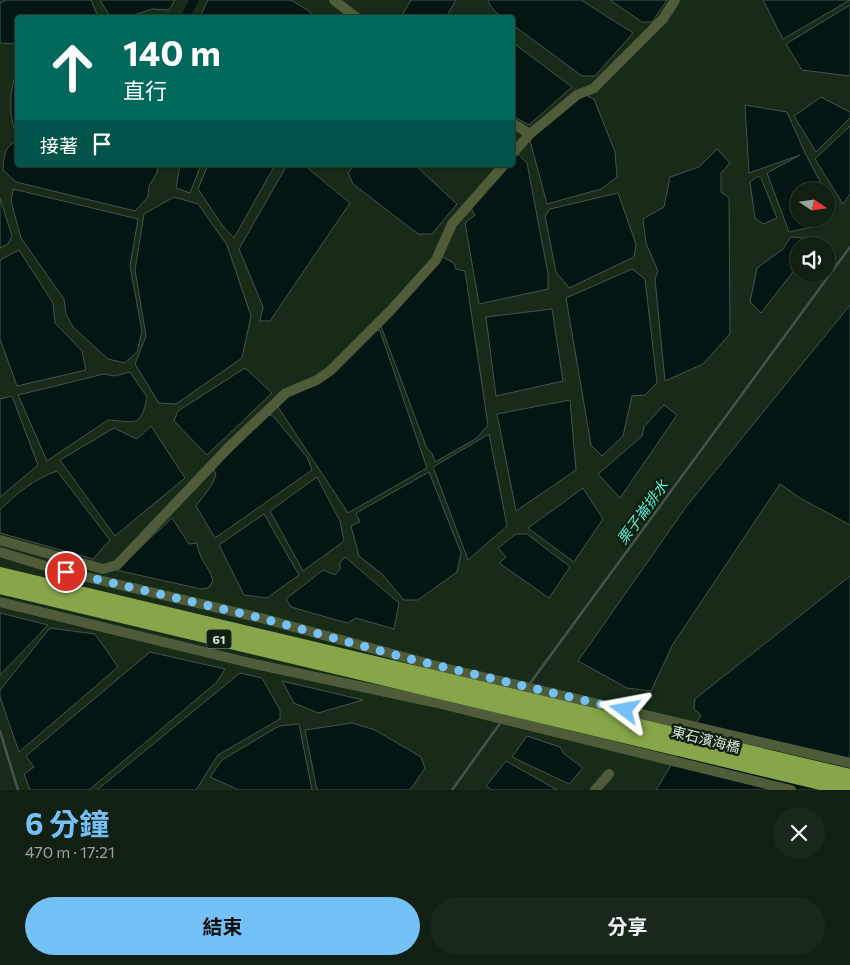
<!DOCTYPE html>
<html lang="zh-TW">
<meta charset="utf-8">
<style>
:root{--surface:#112012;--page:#1a281b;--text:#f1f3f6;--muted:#9ca39f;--line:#303e32;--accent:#73c1f6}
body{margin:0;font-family:Commissioner,"Noto Sans TC",sans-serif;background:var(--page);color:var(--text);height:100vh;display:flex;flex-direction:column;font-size:19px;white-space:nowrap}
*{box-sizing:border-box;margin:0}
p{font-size:16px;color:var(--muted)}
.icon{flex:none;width:28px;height:28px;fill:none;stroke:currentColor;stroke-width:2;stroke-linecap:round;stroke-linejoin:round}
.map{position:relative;height:790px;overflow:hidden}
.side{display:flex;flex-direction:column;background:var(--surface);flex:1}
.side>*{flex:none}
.banner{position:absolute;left:15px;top:15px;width:500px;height:152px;border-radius:5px;box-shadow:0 1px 4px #0004,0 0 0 1px var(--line);background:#00695c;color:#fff;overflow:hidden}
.needle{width:32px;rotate:103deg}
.fabs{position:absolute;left:790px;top:182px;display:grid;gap:10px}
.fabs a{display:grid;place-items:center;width:45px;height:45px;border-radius:50%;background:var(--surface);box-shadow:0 1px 4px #0004,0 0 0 1px var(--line);font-size:25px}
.pin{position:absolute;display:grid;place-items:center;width:42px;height:42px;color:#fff;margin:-21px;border:2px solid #fff;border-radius:50%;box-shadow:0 1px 5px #0007}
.me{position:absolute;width:55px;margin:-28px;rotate:283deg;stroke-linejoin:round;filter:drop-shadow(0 0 4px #0008)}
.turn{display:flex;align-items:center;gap:18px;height:105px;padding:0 25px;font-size:22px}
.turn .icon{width:65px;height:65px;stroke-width:2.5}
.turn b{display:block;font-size:35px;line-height:42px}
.then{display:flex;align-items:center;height:48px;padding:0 25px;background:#0003;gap:10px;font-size:19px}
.round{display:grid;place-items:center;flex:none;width:52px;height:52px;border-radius:26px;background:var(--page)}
.headline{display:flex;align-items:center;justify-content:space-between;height:85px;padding:0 25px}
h1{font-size:30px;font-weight:700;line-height:38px;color:var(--accent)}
.primary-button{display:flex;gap:10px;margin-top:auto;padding:10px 25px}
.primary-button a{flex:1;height:58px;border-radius:30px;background:var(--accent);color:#111;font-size:20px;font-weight:700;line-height:58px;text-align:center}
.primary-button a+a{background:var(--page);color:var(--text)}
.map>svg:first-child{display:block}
.water{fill:#041613;stroke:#44554f}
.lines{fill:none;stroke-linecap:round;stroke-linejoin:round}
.stream{stroke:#44554f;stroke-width:2.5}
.canal{stroke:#041613;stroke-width:9}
.minor{stroke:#4e5c39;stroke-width:10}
.highway{stroke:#86a649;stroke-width:14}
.route{stroke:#73c1f6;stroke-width:9;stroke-dasharray:0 16.2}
.labels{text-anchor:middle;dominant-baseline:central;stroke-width:5;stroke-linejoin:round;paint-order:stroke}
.shield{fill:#0e210f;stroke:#9dac9d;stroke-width:1}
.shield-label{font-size:12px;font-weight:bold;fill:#dae7da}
.street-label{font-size:14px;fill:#dae7da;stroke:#0e210f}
.water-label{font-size:15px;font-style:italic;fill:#5be9d6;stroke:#0e210f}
</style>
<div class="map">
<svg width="850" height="790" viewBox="0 0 850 790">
<rect width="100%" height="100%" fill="#172b18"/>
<!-- water -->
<path class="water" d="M6,0H91L98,17L18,18L17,44L0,43V3Z
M100,0H175L169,10L152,9L128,17L111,18Z
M208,0H291L309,11L313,17H200Z
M411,0H456L446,17H401Z
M488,0H581L633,33L595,76H582L513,25L512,18C500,18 492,11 488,0Z
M610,0H667L652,22H642Z
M763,0H850L783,39Z
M850,5V76L802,70L786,44Z
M512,42L572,87L529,125L513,116Z
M17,69L18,130L15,131C8,111 10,89 17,69Z
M581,93L594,99L615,152L617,177L601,189L547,204L529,137Z
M821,97L850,112V118L816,152L794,116Z
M745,105L787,112L805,153L825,191H799V219H824L817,226L789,232L767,173L800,155L749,173Z
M850,126V194L843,204L815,159Z
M17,141L18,165H158L157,173L149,186L148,197L135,211L16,182L3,170C4,156 4,147 17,141Z
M717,149L730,163L721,173V192L729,198L730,334L703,364L665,381L655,279L658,271L646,243L643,219L664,207L670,177L699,167Z
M516,152L527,163L548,274V289L479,304L465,223L475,215L470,206L505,165H512L513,156Z
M180,165H201L190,193L176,188Z
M208,165H275L234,238L222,225L198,189Z
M287,165H304L350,203L270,321H260L263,307L239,249Z
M354,165H415L457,204L432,234H418L353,184L348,173Z
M758,176L761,178L777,218L763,224L755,218L750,182Z
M13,189L138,219L130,266L142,331L137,352L125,363L108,359L73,327L66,314L64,299L21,238L11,201Z
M618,193L636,244L634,257L569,288L556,272L545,216L550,209Z
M174,197L198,204L227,245L251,316L242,358L176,404L159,403L135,364L146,336L135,270L144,214Z
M0,198L12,236L8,244L0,248Z
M791,237L818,239L813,246H799V264L761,313L750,302L757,268L783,249Z
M19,250L53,303L55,323L82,351L86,370L17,386L0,339V260Z
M439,255L454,263L456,269L465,271L488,425L477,438L435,462L432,453L427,449L379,321Z
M632,269L645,279L657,383L645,395L632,396L623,436L602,456L591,445L566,298Z
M850,305V525L800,498L780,484L673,644L651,691L627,688L578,661L686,507Z
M552,309L563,381L496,396L486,317Z
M372,329L380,331L427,468L348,513L278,407L282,397L323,375Z
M245,368L272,393L207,455L174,421L178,411Z
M130,372L147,397C141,430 133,421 108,420L47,461L18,395L104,374L115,376Z
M12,396L38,465L0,497V399Z
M570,400L576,470L516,511L497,414Z
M664,405L677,415L620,498L598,474L642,436L644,427Z
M268,415L273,416L307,457L312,470L215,538L196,506L211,486L216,475L214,469Z
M151,426L185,478L115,536L60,460L114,428L137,439Z
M489,434L507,526L468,560L433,467Z
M57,471L110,540L93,559L0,533V510C17,493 34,479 57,471Z
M429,472L461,553L457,572L418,600H404L382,574L359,556L351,526L360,522L356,513Z
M317,477L340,521L344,541L303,571L270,511Z
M583,488L603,519L574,562L528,528Z
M264,514L299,575L267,598L244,595L219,545Z
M172,518L189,544L197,543C199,561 209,565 213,581L208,588L201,589L116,570Z
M516,534H527L570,567L549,598L499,563L506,557L498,548Z
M345,557L399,603L394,629L356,618L347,623L291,607L286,599L323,570L335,575L340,569V562Z
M850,576V790H656L701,715L694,709L695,699Z
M0,613L48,625L0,675Z
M50,628L95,634L118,667L19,752L0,697V690Z
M150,652L225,669L217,682L89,790H30L24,774L34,767L26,756Z
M240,673L262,678L280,710V719L218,755L196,790H97Z
M282,681L363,700L318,713L294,703Z
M352,723L375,730L421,757L425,768L410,790H317L305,730Z
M299,724L312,790H239L210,777L222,760L279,726Z
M527,736L560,747L563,753L583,768L569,784L512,757Z
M506,761L557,790H492L486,786Z"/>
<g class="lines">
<!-- stream -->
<path class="stream" d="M528,686L850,247
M0,731L18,790
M452,790L501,722"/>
<!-- canal -->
<path class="canal" d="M185,18L194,0"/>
<!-- minor -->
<path class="minor" d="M334,0L357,18
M512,123L530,134
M512,154L530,134L577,95L594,88L663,19L675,0
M0,540L103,569L117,565L229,447L286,393L317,380L330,371L391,310L436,260L452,224L504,165
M0,552L65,572L261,618L444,668L850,763
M0,602L250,663L433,702L791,790
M595,790L609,774"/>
<!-- highway -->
<path class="highway" d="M0,574L850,776
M0,587L850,790"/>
</g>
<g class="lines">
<!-- route -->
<path class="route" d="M66,572L261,618L410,659L625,710"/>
</g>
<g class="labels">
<!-- shield labels -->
<rect class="shield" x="206.5" y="629.5" width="25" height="19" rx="4"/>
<g class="shield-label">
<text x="219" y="639">61</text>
</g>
<!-- street labels -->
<g class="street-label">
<text transform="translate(706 739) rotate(14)">東石濱海橋</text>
</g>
<!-- water labels -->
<g class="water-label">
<text transform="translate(642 512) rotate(-54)">栗子崙排水</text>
</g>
</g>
</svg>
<div class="fabs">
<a><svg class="needle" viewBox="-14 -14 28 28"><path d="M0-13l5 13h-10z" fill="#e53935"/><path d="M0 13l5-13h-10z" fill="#9ca39f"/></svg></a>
<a><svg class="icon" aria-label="sound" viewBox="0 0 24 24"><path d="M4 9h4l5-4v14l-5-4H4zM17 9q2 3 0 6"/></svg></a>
</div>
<div class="pin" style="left:66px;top:572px;background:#d93025"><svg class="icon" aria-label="arrive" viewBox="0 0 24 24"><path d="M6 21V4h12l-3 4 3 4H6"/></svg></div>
<svg class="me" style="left:625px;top:710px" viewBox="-20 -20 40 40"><path d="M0-17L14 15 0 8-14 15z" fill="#73c1f6" stroke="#fff" stroke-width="4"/></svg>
<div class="banner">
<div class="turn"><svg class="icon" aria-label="ahead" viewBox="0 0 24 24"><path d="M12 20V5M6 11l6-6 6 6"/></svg><div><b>140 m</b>直行</div></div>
<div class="then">接著<svg class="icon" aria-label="arrive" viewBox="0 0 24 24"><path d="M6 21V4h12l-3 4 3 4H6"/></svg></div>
</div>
</div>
<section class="side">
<div class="headline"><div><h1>6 分鐘</h1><p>470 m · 17:21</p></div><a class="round"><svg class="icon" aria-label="close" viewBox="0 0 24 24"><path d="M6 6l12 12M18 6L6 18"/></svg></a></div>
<div class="primary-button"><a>結束</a><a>分享</a></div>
</section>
